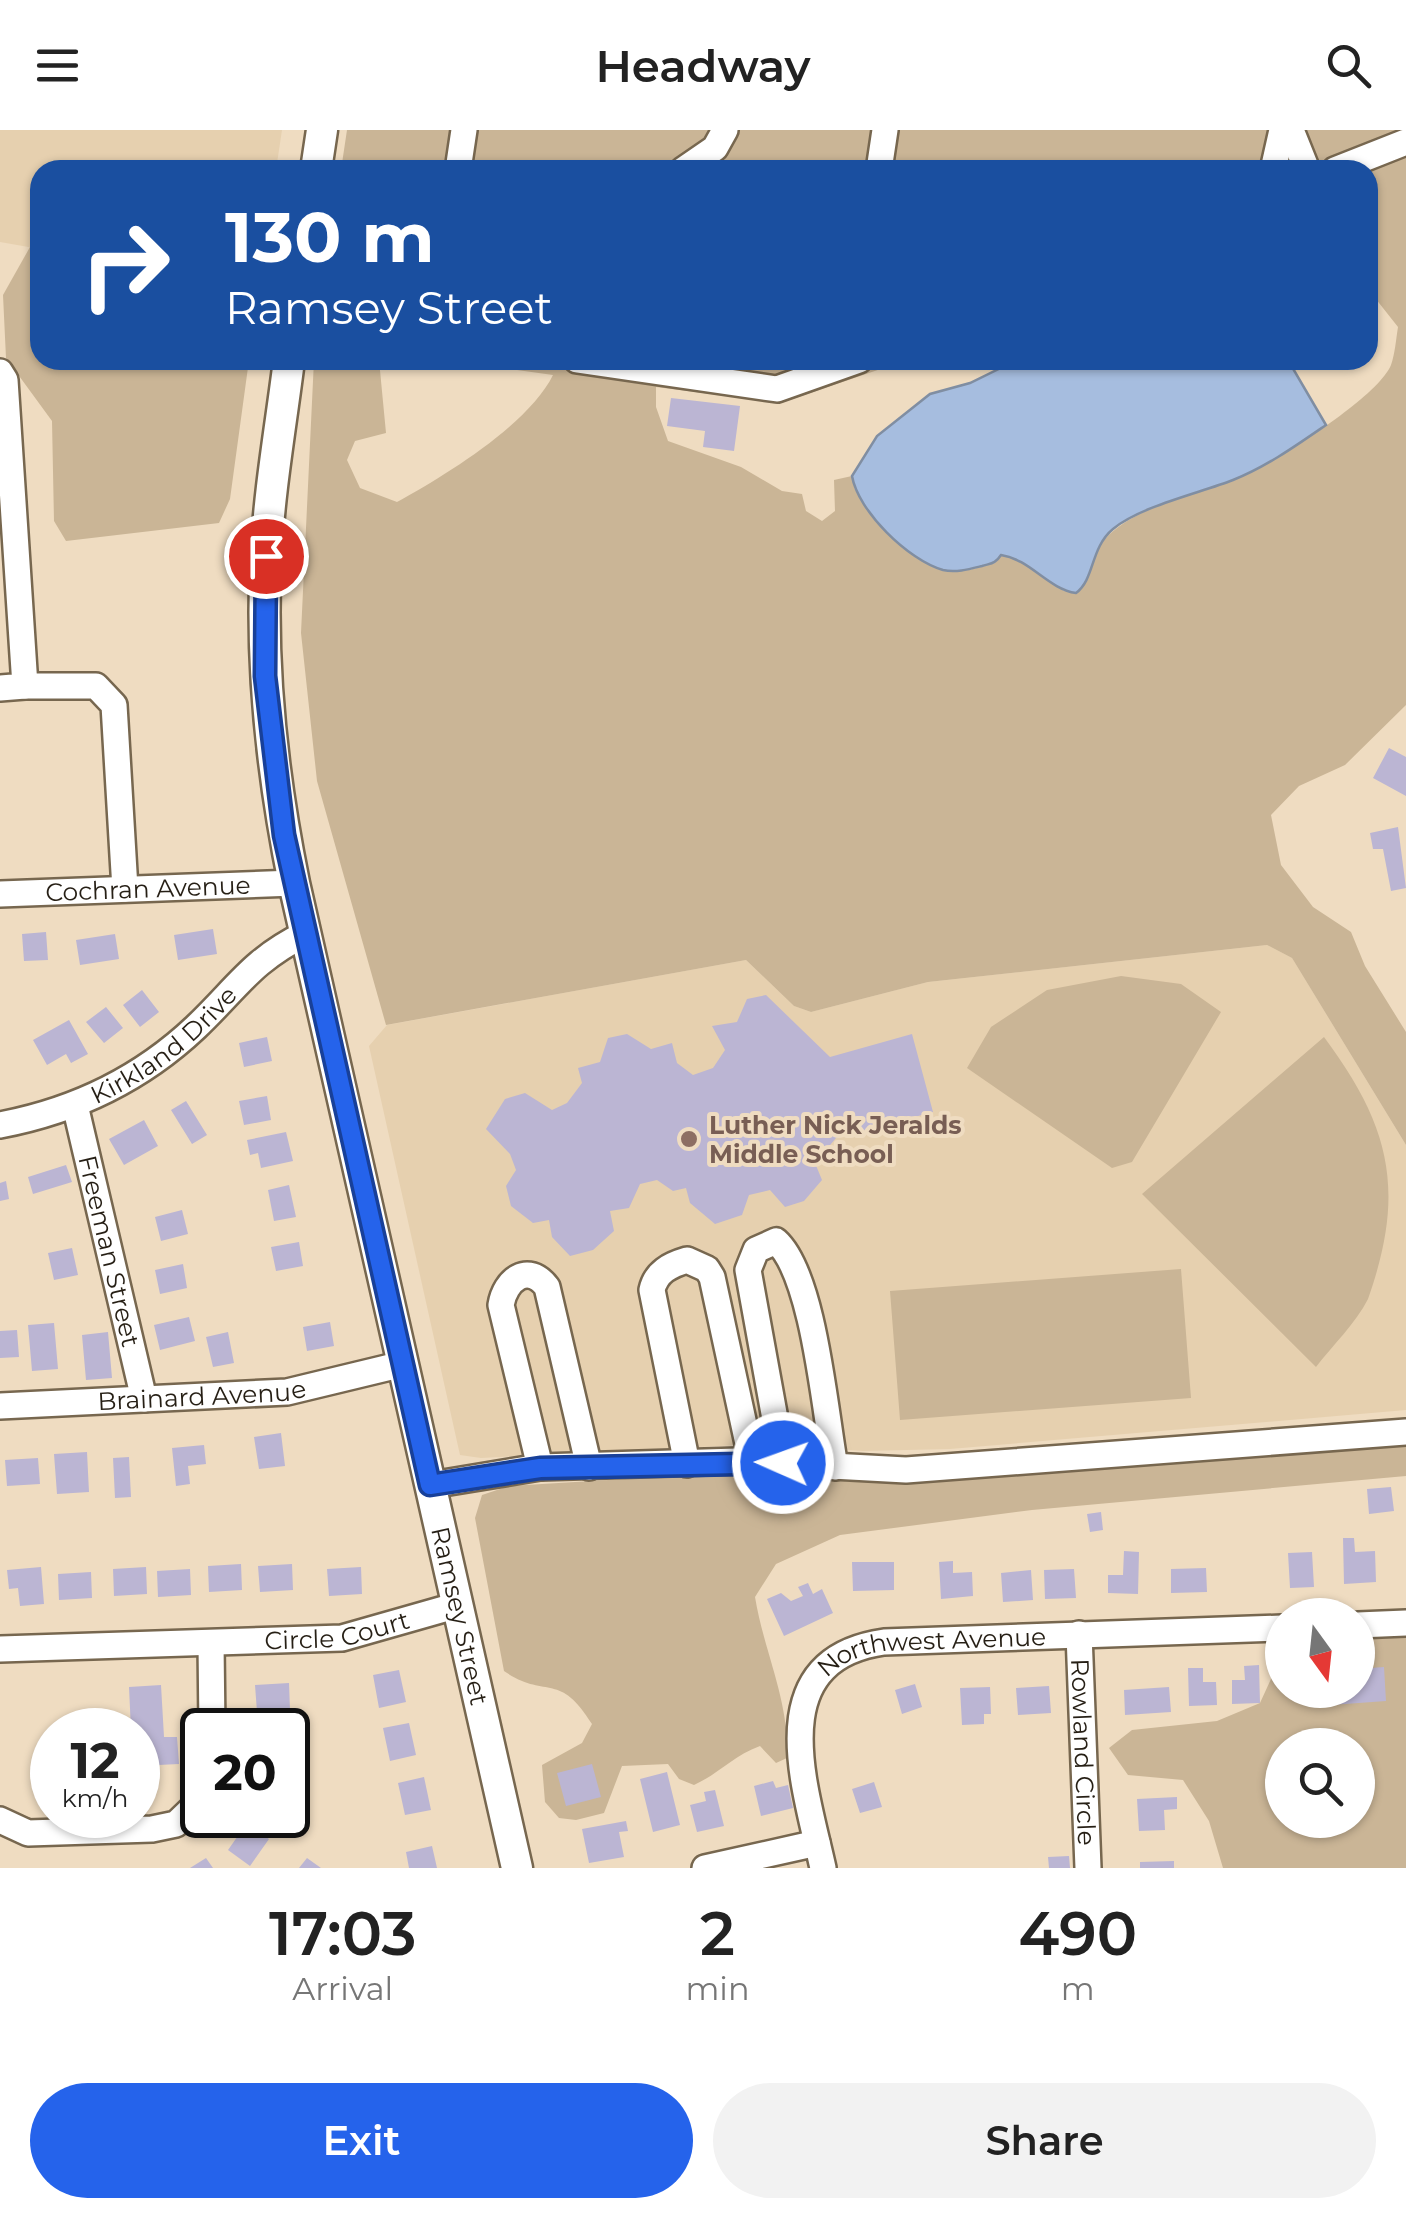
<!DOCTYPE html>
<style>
:root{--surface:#fff;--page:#f2f2f2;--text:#222;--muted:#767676;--accent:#2563eb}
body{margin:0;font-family:Montserrat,sans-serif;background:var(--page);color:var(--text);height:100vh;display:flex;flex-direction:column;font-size:38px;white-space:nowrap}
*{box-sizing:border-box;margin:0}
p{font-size:32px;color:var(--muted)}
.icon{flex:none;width:55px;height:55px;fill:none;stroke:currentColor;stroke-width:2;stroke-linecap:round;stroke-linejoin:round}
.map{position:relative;height:1738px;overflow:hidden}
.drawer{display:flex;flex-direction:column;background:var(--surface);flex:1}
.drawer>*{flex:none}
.top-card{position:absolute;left:30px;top:30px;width:1348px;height:210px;border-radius:30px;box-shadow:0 2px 8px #0004;background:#1a4fa0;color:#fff;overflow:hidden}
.needle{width:65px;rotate:165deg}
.fabs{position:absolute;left:1265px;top:1468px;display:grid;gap:20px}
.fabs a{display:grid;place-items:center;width:110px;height:110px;border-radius:50%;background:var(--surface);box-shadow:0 2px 8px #0004;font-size:50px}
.speed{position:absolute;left:30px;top:1578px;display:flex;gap:20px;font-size:50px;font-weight:700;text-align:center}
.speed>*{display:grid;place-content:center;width:130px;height:130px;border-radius:50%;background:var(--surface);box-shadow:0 2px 8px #0004;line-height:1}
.speed small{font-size:25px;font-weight:400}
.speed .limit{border:5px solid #111;border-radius:15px;background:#fff;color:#111}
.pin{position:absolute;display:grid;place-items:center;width:85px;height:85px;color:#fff;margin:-42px;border:5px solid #fff;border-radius:50%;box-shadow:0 2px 10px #0007}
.me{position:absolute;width:110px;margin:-55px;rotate:272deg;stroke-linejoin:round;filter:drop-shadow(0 0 8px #0008)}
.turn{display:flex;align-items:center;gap:35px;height:210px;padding:0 30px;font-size:45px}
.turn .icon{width:130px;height:130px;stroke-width:2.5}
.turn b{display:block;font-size:70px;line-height:85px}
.eta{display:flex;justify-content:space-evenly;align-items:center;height:170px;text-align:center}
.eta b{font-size:60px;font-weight:600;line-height:70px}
.cta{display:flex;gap:20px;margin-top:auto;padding:20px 30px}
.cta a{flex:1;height:115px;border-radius:60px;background:var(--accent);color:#fff;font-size:40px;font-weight:600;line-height:115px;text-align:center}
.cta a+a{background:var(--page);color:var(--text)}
header{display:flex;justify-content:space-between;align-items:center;height:130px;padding:0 30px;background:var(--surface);font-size:45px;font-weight:600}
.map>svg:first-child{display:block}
.built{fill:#e6d0af}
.green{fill:#cab596;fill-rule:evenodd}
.water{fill:#a6bddf;stroke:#808ea2;stroke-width:2.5}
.building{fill:#bbb5d3}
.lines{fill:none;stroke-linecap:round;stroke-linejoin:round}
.minor-casing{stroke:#77674f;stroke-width:30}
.major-casing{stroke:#77674f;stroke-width:35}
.minor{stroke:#fff;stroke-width:25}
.major{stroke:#fff;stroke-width:30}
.route-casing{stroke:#184099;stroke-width:25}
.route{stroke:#2563eb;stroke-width:18}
.education-dot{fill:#8d6e63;stroke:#efdcc1;stroke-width:4}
.labels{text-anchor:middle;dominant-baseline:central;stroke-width:8;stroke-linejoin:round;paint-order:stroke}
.street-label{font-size:25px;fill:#261f15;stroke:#efdcc1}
.education-label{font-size:25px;font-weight:bold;fill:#785e54;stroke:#efdcc1;text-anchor:start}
</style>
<header><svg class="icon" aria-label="menu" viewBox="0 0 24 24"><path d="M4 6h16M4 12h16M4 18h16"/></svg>Headway<svg class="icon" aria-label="search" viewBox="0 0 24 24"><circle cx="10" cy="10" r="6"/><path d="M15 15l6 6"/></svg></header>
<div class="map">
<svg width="1406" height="1738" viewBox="0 0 1406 1738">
<rect width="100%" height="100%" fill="#efdcc1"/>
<!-- built -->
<path class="built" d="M0,0H282L276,40H40V119L0,112Z
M1267,815L1292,828L1406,1015V1280L950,1319L863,1321L758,1314L481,1328L460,1325L369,916L387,895L746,830L794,876L811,882L928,852Z"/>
<!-- green -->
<path class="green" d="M347,0H1406V575L1345,635L1299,656L1271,685L1281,735L1313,777L1351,802L1365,836L1406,902V1015L1292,828L1267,815L928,852L811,882L794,876L746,830L386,895L317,651L301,503L314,230H379L386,303L355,311L347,330L360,358L397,372C446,345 529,294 553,245L443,230H907L781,273L656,257V277L668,311L741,337L782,361L802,364L806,381L822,391L835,381L834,350L852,346L855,360L969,440L995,433L1001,425L1013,427L1064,461L1088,448C1091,386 1183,368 1230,351C1266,338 1377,269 1391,235C1395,224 1396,209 1398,197L1368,159V40H341Z
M30,117L40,119V230H249L230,369L219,393L66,411L54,391L52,291L6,228L3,165Z
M1121,846L1181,854L1221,882L1132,1032L1112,1038L967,938L991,897L1047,860Z
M1324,907C1391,997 1406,1061 1368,1169C1356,1193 1332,1216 1316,1237L1142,1064Z
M1181,1139L1191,1268L900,1290L890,1161Z
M1406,1305V1346L1032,1380L840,1405L776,1434L755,1467C764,1522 790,1572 787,1628L776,1633L760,1616C733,1626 720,1643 694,1655L679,1649L668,1634L622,1636L604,1683L576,1690L559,1688L545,1672L542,1635L582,1613L592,1594C559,1540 546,1570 504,1541L475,1388L482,1365L509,1356L757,1341L853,1352Z
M1406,1507V1738H1223L1209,1691L1183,1650L1128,1645L1109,1618L1132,1600L1217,1591L1260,1573L1282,1525V1560H1358V1510ZM1282,1615H1358V1690H1282Z"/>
<!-- water -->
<path class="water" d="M1017,230H1288L1326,295C1297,315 1266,337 1233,350C1200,363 1141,376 1113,399C1090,418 1095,449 1076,463C1048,459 1030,429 1001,425C995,434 992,433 982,436C970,439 956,443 943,440C908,430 858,381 852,346L877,306L930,264L970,253Z"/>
<!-- building -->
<path class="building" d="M671,268L740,276L734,321L703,317L705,301L667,296Z
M1389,618L1406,627V666L1373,648Z
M1398,697L1406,758L1391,761L1383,719H1373L1370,703Z
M213,799L217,824L178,830L174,805Z
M46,802L48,830L24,831L22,804Z
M115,804L119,829L80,835L76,810Z
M142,860L159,882L140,897L123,875Z
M766,865L830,927L912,904L933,982L836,1008L815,1033L822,1050L804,1071L785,1077L770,1060L749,1065L742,1085L715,1094L690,1073L686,1058L673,1061L657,1050L640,1054L629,1078L610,1081L614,1101L593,1120L570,1126L552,1107L549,1090L533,1093L511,1076L506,1056L516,1040L510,1024L486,999L505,969L525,963L552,980L567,973L582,953L578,938L600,932L608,908L627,904L651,919L672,913L677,933L693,945L713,938L725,920L712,896L737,892L747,869Z
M106,877L123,898L104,913L86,892Z
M69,890L88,924L71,933L66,924L47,935L33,910Z
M267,907L272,931L244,937L239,913Z
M267,966L271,990L244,995L239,971Z
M186,971L207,1005L192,1014L171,980Z
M144,990L158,1016L124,1035L109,1009Z
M286,1002L293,1031L261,1038L258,1023L250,1025L247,1010Z
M66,1035L72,1052L33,1064L28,1047Z
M6,1051L9,1069L0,1071V1053Z
M289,1055L296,1087L274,1091L268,1060Z
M182,1080L188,1104L161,1111L155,1087Z
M299,1112L303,1136L276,1141L271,1117Z
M72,1118L78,1145L54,1150L48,1123Z
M183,1134L187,1158L160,1164L155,1140Z
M189,1187L195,1211L160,1220L154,1195Z
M330,1192L334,1216L307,1221L303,1197Z
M54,1193L58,1239L32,1241L28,1195Z
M17,1200L19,1227L0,1228V1201Z
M108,1202L112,1248L86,1250L82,1205Z
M228,1202L234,1233L213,1237L206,1207Z
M281,1303L285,1336L259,1339L254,1307Z
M204,1315L206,1334L188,1336L190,1354L176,1356L172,1318Z
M87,1322L89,1362L57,1364L54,1324Z
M129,1327L131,1367L115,1368L113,1328Z
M38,1328L40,1354L7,1356L5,1330Z
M1391,1357L1394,1381L1369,1384L1367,1359Z
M1101,1382L1103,1400L1090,1402L1087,1384Z
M1343,1408H1354L1355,1422L1375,1421L1376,1452L1344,1454Z
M1124,1421L1139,1422L1138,1464L1108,1463V1445H1123Z
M1312,1422L1314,1457L1290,1458L1288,1423Z
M953,1431V1443L972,1442L973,1466L941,1469L939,1432Z
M852,1432H894V1460L853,1461Z
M241,1434L242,1460L209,1462L208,1436Z
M292,1434L293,1460L260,1462L258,1436Z
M41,1437L44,1474L20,1476L18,1458L9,1459L7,1440Z
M146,1437L147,1464L114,1466L113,1439Z
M361,1437L362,1464L329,1466L327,1439Z
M1206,1438L1207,1462L1171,1463V1439Z
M190,1439L191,1465L158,1467L157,1441Z
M1074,1439L1076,1468L1045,1469L1044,1440Z
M1031,1440L1033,1470L1003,1472L1001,1443Z
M91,1442L92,1468L59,1470L58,1444Z
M808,1453L813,1464L822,1459L833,1483L784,1506L767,1469L781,1463L791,1471L803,1466L798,1457Z
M1259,1535L1260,1573L1232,1574V1550H1245L1244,1536Z
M1384,1537L1386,1571L1318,1576L1317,1560H1358V1539Z
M1188,1538H1203V1552H1216L1217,1575L1189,1576Z
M399,1540L406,1572L379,1578L373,1545Z
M289,1553L290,1580L257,1582L255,1555Z
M915,1554L922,1577L902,1584L895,1560Z
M161,1555L164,1607H177L179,1634L138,1636V1600H131L129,1557Z
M1049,1556L1051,1583L1018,1585L1016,1558Z
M990,1557L991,1584H984V1594L962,1595L960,1558Z
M1169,1557L1171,1582L1125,1585L1124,1560Z
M409,1593L416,1625L390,1631L383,1598Z
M288,1611H295L296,1624L288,1625Z
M592,1634L601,1667L566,1676L557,1643Z
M667,1642L680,1695L653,1702L640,1649Z
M424,1647L431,1680L405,1685L398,1653Z
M773,1651L776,1658L788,1655L793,1678L761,1686L754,1656Z
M874,1652L882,1677L860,1683L852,1659Z
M715,1660L724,1696L697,1702L690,1675L706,1671L704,1662Z
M1177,1667V1679L1164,1680L1165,1700L1139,1701L1137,1669Z
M626,1691L628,1701L619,1702L624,1727L589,1733L582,1699Z
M247,1693L269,1709L250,1736L228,1720Z
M432,1716L437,1738H409L406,1722Z
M1069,1726L1070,1738H1049L1048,1727Z
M206,1728L213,1738H190Z
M307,1728L321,1738H299Z
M1174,1731V1738H1140V1732Z"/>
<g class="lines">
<!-- minor casing -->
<g class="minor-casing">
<g id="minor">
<path d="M1291,0L1307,40"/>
<path d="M458,40L464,0"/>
<path d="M683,40L715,18L725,0"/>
<path d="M879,40L885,0"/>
<path d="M1273,40L1282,0"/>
<path d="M1335,40L1406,12"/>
<path d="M577,230L777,259L859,230"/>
<path d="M0,242L5,250L25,556L0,558"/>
<path d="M25,556H96L114,575L125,759"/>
<path id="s1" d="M0,764L294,753"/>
<path id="s2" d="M75,975L144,1269"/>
<path id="s3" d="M0,995C74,981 141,949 196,897C238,857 251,831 305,804"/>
<path id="s4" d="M0,1276L287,1262L403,1234"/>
<path d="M783,1333L748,1140L756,1120L776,1111C814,1145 825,1283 835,1337"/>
<path d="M687,1334L652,1160C656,1142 670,1135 687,1130L707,1139L712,1147L752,1332"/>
<path d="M540,1337L501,1175C505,1150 528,1132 547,1157L589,1337"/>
<path d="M431,1355L540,1337L738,1331L906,1340L1406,1302"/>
<path d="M1358,1495L1406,1493"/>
<path id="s5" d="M1079,1504L1088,1738"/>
<path d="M211,1513L212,1600"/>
<path id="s6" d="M0,1519L342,1508L458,1475"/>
<path d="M0,1690L28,1703L152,1699L176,1694L202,1669"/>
<path d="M705,1738L817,1713"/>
<path id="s7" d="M823,1738C805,1656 760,1530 884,1512L1282,1498"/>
</g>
</g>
<!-- major casing -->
<g class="major-casing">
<g id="major">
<path d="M316,40L322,0"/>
<path id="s8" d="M289,230C281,295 269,361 266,427C260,537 272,645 294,753L517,1738"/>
</g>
</g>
<!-- minor -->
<use href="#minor" class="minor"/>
<!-- major -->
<use href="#major" class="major"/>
</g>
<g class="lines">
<!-- route casing -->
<g class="route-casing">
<path id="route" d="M266,426L265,546L284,705L430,1355L540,1338L783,1333"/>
</g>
<!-- route -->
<use href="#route" class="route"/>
</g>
<!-- markers -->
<circle class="education-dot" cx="689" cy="1009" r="10"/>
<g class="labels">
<!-- street labels -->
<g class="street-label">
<text stroke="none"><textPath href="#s1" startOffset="148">Cochran Avenue</textPath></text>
<text stroke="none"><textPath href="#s3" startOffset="185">Kirkland Drive</textPath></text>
<text stroke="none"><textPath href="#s2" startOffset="150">Freeman Street</textPath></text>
<text stroke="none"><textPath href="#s4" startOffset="202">Brainard Avenue</textPath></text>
<text stroke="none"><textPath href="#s8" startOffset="1278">Ramsey Street</textPath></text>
<text stroke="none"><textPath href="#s6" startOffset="338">Circle Court</textPath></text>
<text stroke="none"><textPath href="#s7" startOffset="320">Northwest Avenue</textPath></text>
<text stroke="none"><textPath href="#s5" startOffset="118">Rowland Circle</textPath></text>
</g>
<!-- education labels -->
<g class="education-label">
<text x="709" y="995">Luther Nick Jeralds<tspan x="709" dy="29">Middle School</tspan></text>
</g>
</g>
</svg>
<div class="fabs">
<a><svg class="needle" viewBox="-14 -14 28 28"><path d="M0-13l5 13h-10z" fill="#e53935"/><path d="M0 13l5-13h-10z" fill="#767676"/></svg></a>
<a><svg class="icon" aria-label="search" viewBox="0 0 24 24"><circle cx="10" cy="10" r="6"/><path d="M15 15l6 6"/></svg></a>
</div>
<div class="speed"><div>12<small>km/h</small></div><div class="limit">20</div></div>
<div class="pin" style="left:266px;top:426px;background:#d93025"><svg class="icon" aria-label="arrive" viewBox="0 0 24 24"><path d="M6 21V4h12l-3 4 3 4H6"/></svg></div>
<svg class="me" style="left:783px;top:1333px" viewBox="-20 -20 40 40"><circle r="17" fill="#2563eb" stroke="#fff" stroke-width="3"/><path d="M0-11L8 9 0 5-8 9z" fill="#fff"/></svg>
<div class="top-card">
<div class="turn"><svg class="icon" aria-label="right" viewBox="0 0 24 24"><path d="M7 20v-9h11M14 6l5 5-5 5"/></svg><div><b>130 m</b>Ramsey Street</div></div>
</div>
</div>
<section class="drawer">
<div class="eta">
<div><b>17:03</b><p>Arrival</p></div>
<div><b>2</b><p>min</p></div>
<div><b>490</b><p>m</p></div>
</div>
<div class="cta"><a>Exit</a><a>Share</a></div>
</section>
